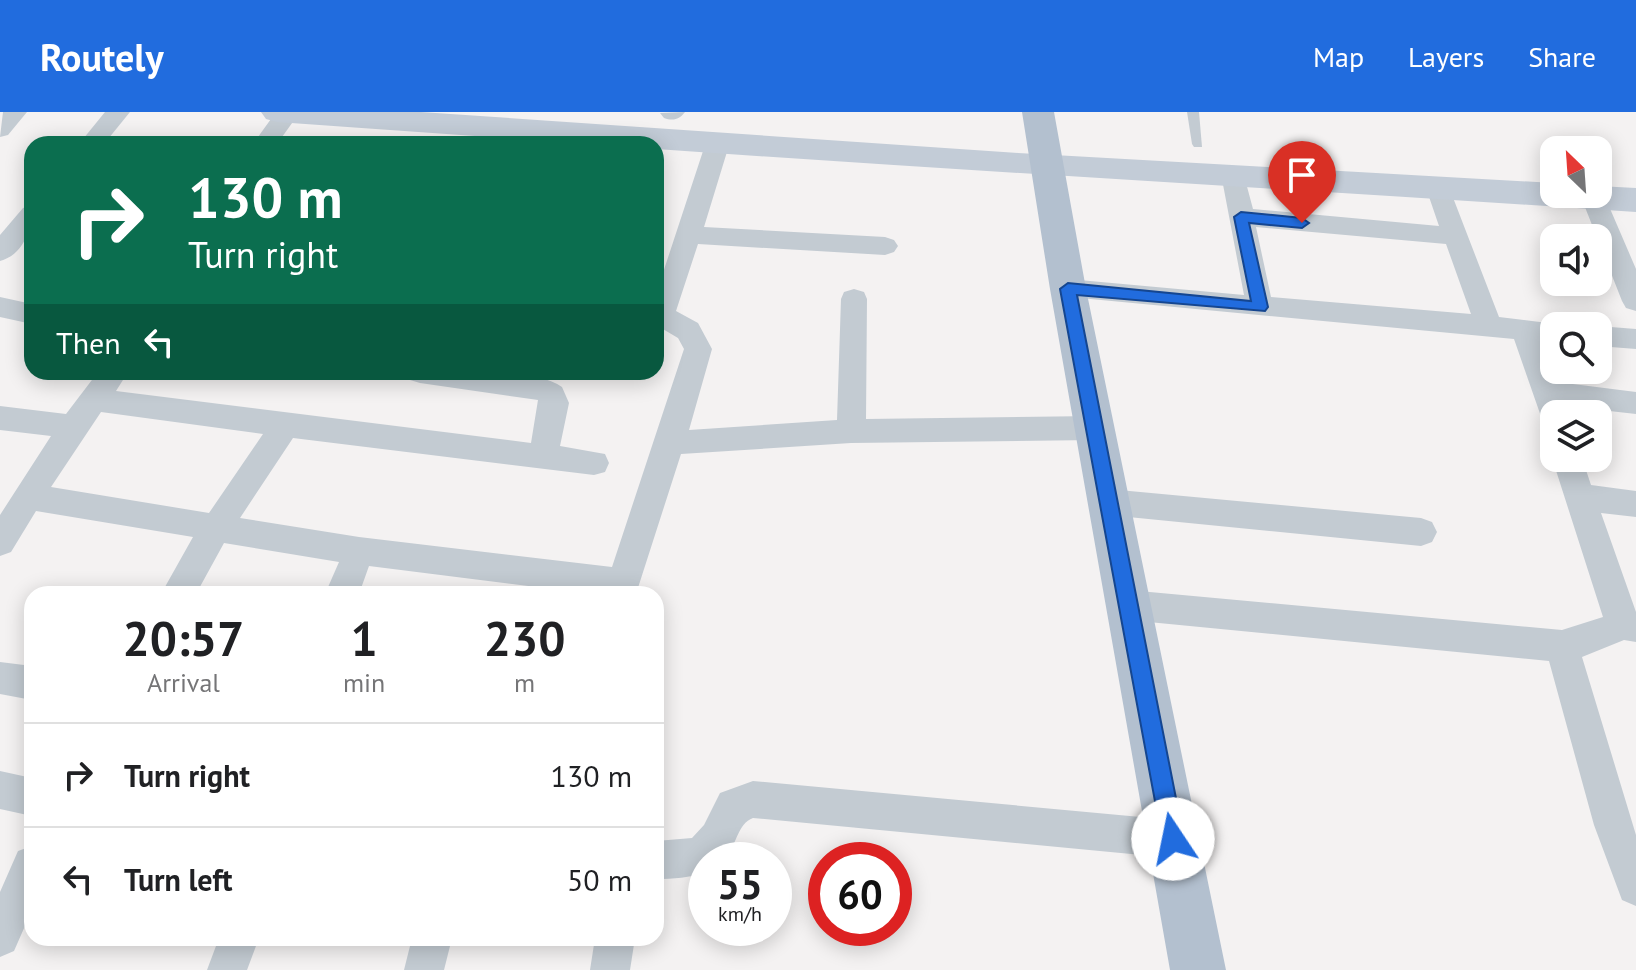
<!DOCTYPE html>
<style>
:root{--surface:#fff;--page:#f2f2f2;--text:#202124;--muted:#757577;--line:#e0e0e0;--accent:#216cde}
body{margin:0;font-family:"PT Sans",sans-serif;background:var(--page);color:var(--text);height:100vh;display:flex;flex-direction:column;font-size:30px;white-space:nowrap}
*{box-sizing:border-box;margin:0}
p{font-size:26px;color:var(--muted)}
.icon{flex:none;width:44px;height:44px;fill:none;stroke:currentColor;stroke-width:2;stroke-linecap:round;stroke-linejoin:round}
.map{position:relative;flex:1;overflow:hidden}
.side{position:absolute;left:24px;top:474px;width:640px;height:360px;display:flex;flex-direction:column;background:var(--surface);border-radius:24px;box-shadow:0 4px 20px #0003}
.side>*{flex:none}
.guide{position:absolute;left:24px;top:24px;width:640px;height:244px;border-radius:24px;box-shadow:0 4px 20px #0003;background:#0b6e4f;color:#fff;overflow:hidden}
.needle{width:52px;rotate:335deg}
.tools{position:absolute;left:1540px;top:24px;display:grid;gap:16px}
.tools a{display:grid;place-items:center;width:72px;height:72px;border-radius:16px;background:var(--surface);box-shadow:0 4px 20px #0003;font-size:40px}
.speed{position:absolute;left:688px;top:730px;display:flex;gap:16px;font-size:40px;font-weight:700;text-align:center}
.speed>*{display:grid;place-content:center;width:104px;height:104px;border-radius:50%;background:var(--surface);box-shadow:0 4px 20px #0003;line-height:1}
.speed small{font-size:20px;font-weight:400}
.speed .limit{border:12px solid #d22;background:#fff;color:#111}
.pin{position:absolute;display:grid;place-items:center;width:68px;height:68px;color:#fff;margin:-82px -34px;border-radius:50% 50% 50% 0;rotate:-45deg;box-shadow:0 0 8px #0007}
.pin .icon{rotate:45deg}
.me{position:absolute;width:88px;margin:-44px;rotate:349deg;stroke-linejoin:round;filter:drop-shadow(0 0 6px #0008)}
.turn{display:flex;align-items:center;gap:28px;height:168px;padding:0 32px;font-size:36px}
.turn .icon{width:104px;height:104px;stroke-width:2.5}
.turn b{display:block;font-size:56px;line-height:68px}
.then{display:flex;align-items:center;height:76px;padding:0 32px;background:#0003;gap:16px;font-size:30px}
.eta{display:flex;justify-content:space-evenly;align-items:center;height:136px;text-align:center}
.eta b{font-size:48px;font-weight:600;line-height:56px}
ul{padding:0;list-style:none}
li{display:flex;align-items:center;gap:24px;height:104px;padding:0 32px;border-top:2px solid var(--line)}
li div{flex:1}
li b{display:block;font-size:30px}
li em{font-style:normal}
header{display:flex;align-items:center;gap:48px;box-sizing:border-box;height:112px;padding:0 40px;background:var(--accent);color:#fff}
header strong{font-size:38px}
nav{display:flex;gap:44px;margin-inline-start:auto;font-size:28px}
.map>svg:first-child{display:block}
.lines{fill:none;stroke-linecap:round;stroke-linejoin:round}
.lane{fill:#c3cbd2;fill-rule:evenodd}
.street{fill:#c3cbd2;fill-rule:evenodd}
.secondary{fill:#c3ccd7;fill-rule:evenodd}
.primary{fill:#b3c0cf;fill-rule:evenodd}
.route{fill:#216cde;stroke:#154690;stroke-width:2}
</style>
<header>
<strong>Routely</strong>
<nav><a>Map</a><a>Layers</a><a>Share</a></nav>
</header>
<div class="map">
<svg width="1636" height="858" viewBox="0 0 1636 858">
<rect width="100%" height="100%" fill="#f4f2f2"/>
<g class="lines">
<!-- lane -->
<path class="lane" d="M1187,0H1199L1202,35H1194L1192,32Z"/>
<!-- street -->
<path class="street" d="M3,0H27L8,23L0,25Z
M105,0H130L104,32H79Z
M276,0H300L277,32H253Z
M685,0C679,8 673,9 664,6L660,1Z
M718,22L726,25L730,30L704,115L885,125L894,128L898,134L894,140L885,143L698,132L676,199L698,211L712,237L689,318L837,308L841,187L844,180L854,177L864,180L867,187L866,307L1095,304L1105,308L1110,316L1105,324L1095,328L851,331L681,342L636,482H593L369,454L359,482H325L339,450L224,431L196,482H161L193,425L36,399L11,440L0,444V403L51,324L0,318V294L66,302L98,260H128L116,279L531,331L538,288L420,271L410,268L406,260C445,260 531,253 562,275L569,291L560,334L605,342L609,351L605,360L594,363L293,326L240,406L359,425L612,455L684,237L678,226L656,213V182L706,30L710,25ZM101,300L263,322L209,401L51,375Z
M1233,54L1242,56L1253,97L1439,114L1426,76L1429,70L1438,68L1447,70L1499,205L1564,213L1554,214V230L1543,229L1557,270L1636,280V302L1565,294L1568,302H1554V317L1544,313L1514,227L1059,184L1055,177L1059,170L1068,167L1244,183L1221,62L1224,56ZM1256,115L1446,132L1471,202L1271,185Z
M1598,78L1605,85L1636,157V199L1626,196L1622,189L1581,85L1582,82H1598Z
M32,93C32,116 25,142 0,149V123L23,96Z
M0,185L32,192V212L0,205Z
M1597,214H1598L1636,217V237L1598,234Z
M1554,342V346H1582L1591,373L1636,379V405L1601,401L1636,500V530L1624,528L1582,545L1636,723V794L1622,788L1594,713L1549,549L1128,508L1116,504L1111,493L1116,482L1128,478L1562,518L1603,505L1552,346Z
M1108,377L1421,406L1432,410L1437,420L1432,430L1421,434L1108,403L1097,399L1092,390L1097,381Z
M0,550L32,554V588L0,582Z
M0,659L32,666V704L0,697Z
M753,669L1173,708L1187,713L1192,727L1187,741L1173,746L753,706C738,711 735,735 726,748H706V760C689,766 674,767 656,767V729L692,726L704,713L720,681Z
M32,734V798L14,839L0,845V780L18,739Z
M219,826H259L247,858H207Z
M412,826H452L444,858H404Z
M595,826H635L630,858H590Z"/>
<!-- secondary -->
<path class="secondary" d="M261,0H421L1018,41L1554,71V82H1598V74L1636,76V100C1309,78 983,60 656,37V32H586L277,10L266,7Z"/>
<!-- primary -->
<path class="primary" d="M1022,0H1054L1086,177L1226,858H1170L1050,177Z"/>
</g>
<!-- route -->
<path class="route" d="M1241,100L1302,106L1309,111L1302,116L1249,111L1268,195L1265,199L1077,183L1184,727L1181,735L1173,738L1165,735L1162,727L1060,177L1068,171L1251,189L1234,105Z"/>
</svg>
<div class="tools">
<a><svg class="needle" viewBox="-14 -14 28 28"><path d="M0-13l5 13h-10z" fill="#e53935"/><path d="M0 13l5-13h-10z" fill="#757577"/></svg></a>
<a><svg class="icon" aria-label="sound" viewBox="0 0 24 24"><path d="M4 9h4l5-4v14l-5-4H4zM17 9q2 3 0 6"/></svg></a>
<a><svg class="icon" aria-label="search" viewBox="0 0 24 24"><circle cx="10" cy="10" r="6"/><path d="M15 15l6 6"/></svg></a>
<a><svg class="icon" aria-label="layers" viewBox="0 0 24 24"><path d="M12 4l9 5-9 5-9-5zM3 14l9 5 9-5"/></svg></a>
</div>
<div class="speed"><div>55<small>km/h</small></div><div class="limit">60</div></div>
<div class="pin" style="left:1302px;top:111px;background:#d93025"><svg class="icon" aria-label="arrive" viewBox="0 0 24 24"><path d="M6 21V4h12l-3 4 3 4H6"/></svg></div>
<svg class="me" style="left:1173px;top:727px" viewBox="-20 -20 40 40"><circle r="19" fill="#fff"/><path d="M0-13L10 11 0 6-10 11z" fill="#216cde"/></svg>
<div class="guide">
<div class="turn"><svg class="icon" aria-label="right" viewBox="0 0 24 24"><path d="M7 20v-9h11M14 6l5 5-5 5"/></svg><div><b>130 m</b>Turn right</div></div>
<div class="then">Then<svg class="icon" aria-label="left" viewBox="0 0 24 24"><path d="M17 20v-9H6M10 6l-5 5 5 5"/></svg></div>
</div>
<section class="side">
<div class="eta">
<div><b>20:57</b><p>Arrival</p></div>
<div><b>1</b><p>min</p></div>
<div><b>230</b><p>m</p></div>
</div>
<ul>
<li><svg class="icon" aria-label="right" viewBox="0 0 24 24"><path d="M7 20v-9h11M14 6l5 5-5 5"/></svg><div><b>Turn right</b></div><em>130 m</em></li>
<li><svg class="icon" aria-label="left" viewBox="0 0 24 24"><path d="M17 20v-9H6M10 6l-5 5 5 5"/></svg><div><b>Turn left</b></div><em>50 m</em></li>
</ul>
</section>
</div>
